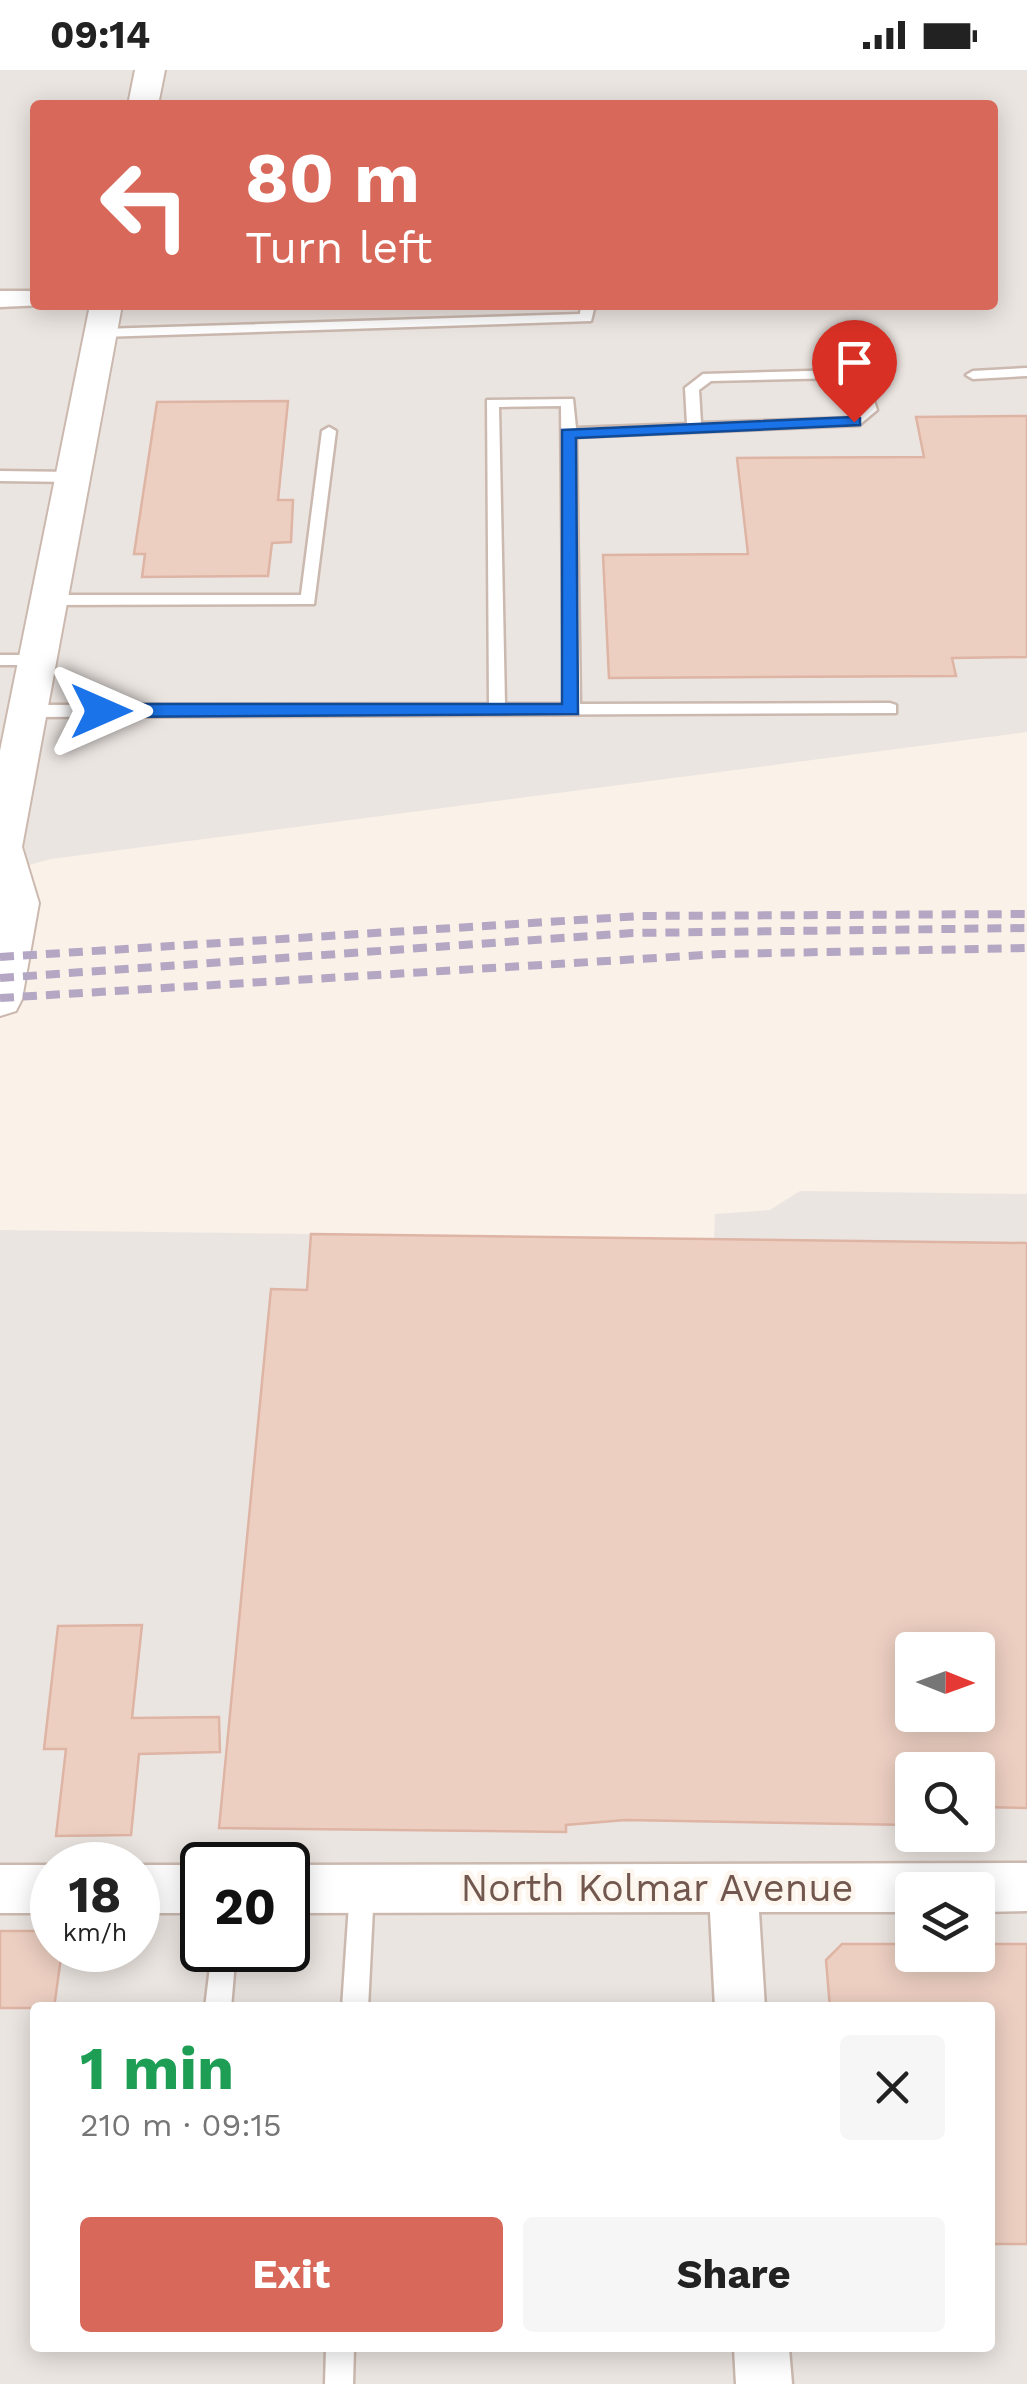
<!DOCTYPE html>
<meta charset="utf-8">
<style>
:root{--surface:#fff;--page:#f6f6f6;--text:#222;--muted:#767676;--accent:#d86859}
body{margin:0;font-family:"Work Sans",sans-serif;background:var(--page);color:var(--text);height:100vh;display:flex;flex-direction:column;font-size:38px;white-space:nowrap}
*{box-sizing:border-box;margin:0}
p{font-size:32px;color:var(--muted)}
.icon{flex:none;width:55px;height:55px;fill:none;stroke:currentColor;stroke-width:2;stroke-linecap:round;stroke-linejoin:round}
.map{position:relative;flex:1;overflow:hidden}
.sheet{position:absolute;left:30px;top:1932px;width:965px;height:350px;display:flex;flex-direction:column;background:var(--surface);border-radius:10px;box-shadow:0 5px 25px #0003}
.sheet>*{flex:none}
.hud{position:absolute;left:30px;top:30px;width:968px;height:210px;border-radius:10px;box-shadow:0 5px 25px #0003;background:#d86859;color:#fff;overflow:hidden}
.needle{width:65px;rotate:91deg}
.fabs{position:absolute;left:895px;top:1562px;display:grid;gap:20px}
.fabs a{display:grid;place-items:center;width:100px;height:100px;border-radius:10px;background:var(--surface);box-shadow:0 5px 25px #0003;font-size:50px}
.speed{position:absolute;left:30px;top:1772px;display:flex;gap:20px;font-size:50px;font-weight:700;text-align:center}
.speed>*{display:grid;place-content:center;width:130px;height:130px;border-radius:50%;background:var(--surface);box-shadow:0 5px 25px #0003;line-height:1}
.speed small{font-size:25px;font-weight:400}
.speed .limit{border:5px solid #111;border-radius:15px;background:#fff;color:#111}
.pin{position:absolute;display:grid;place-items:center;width:85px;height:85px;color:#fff;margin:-102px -42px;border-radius:50% 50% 50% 0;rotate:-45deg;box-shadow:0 0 10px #0007}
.pin .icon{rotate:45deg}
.me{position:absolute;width:110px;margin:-55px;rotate:90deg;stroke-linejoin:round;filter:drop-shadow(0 0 8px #0008)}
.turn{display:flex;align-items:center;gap:35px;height:210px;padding:0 50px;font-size:45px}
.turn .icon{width:130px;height:130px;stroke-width:2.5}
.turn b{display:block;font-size:70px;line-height:85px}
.round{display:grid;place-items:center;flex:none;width:105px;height:105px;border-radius:10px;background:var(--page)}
.summary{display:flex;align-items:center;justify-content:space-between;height:170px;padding:0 50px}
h1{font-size:60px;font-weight:700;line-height:75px;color:#1e9e55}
.cta{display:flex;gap:20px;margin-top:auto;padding:20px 50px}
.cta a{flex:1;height:115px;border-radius:10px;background:var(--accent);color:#fff;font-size:40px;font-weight:700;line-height:115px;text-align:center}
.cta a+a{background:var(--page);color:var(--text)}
.status{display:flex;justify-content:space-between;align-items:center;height:70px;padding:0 50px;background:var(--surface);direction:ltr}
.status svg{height:28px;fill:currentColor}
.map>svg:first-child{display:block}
.industrial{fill:#ebe5e1;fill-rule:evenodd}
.building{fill:#edcfc2;stroke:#deb4a4;stroke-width:2.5;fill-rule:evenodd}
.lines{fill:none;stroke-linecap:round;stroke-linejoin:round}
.service-casing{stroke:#cbb9af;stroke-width:5}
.minor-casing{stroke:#cbb9af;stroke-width:5}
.tertiary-casing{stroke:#cbb9af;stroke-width:4}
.service{fill:#fff;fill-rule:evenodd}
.minor{fill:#fff;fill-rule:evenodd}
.tertiary{fill:#fff;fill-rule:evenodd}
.rail{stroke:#b3a7c3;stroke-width:8;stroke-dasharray:14 9;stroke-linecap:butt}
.route{fill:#1a73e8;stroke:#114b97;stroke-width:2.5}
.labels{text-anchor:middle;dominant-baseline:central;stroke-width:9;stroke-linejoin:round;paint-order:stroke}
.near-street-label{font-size:38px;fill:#72574e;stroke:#fdf6ee}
</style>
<div class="status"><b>09:14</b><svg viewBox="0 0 49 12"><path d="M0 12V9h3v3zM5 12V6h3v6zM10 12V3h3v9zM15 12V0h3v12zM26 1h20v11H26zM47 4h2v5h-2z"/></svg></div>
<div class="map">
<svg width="1027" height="2314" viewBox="0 0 1027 2314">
<rect width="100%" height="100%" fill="#faf1e8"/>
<!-- industrial -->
<path class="industrial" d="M0,0H1027V662L51,789L0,803ZM35,35H992V235H35Z
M800,1121L1027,1124V2314H0V1160L714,1169L715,1144L770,1140ZM912,1580H978V1645H912ZM912,1700H978V1765H912ZM52,1795H138V1880H52ZM202,1795H288V1880H202ZM912,1820H978V1885H912ZM35,1938H990V2278H35Z"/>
<!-- building -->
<path class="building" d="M288,331L278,430H293L291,472L272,473L268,506L142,507L145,484H134L157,332Z
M1027,346V587L952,588L956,606L609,608L603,485L748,484L737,388L924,387L916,347Z
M311,1164L1027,1173V1738L978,1737V1700H912V1755L625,1750L566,1755V1762L219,1758L271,1219L307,1220ZM912,1580H978V1645H912Z
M142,1555L132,1648L219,1647L220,1682L139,1684L131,1765L56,1766L66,1679H44L58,1556Z
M0,1861H52V1880H62L54,1938H0Z
M842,1874H912V1885H978V1874H1027V2174H990V1938H830L826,1890Z"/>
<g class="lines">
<!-- service casing -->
<g class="service-casing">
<path id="service" d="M581,235H595L591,251L101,267L94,263L101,259L580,244Z
M1027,298V306L973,309L966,305L973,301Z
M845,300L867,310L877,340L859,355L576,367L580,634L890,633L896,635V643L29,647L21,641L29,635L489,634L487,330L573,329L576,358L687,354L685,318L703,304ZM842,308L856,315L862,339L850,348L701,353L699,320L711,311ZM561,336L564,634H505L499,337Z
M329,357L336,361L314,534L50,535L42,530L50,525H301L322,361Z
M0,401L73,402L80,407L73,412L0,411Z
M0,585H38L46,590L38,595H0Z
M362,1807L371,1810L374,1819L368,1938H342L350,1819L353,1810Z
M212,1880H236L231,1938H205Z
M326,2278H354L353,2314H325Z"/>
</g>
<!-- minor casing -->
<g class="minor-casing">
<path id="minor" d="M0,221H35V235H44L0,237Z
M1027,1793V1841L978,1842V1820H912V1842H759L765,1938H715L710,1842L288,1843V1795Z
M0,1795H53L52,1843H0Z
M137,1795H203L202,1843H138Z
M734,2278H789L792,2314H736Z"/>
</g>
<!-- tertiary casing -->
<g class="tertiary-casing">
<path id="tertiary" d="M135,0H165L158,35H128Z
M90,235H122L22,777L39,833L22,929L16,941L0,946V681Z"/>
</g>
<!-- service -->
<use href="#service" class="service"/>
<!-- minor -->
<use href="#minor" class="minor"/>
<!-- tertiary -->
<use href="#tertiary" class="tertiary"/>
<!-- rail -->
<path class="rail" d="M0,887L641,846L1027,844
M0,908L632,863L1027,858
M0,928L721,884L1027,878"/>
</g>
<!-- route -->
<path class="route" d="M854,347L860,348V355L576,368L578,644L101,647L92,641L101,634H562V360Z"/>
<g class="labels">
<!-- near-street labels -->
<g class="near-street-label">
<text x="657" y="1818">North Kolmar Avenue</text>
</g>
</g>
</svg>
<div class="fabs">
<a><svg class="needle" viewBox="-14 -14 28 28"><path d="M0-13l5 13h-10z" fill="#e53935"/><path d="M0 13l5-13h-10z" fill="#767676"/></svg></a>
<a><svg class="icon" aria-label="search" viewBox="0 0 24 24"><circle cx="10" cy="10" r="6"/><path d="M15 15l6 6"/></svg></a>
<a><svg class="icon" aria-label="layers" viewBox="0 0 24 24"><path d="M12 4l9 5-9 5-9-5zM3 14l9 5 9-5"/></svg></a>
</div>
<div class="speed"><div>18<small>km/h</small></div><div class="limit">20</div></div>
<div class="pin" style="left:854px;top:352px;background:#d93025"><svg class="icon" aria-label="arrive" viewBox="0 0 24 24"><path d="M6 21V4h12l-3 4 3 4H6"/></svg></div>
<svg class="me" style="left:101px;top:641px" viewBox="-20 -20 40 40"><path d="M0-17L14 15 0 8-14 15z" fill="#1a73e8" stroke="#fff" stroke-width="4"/></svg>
<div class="hud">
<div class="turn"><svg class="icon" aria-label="left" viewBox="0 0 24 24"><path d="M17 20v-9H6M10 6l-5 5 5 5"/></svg><div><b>80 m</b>Turn left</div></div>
</div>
<section class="sheet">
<div class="summary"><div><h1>1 min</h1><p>210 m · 09:15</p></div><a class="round"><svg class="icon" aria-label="close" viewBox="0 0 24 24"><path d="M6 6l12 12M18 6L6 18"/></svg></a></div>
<div class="cta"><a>Exit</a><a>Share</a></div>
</section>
</div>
